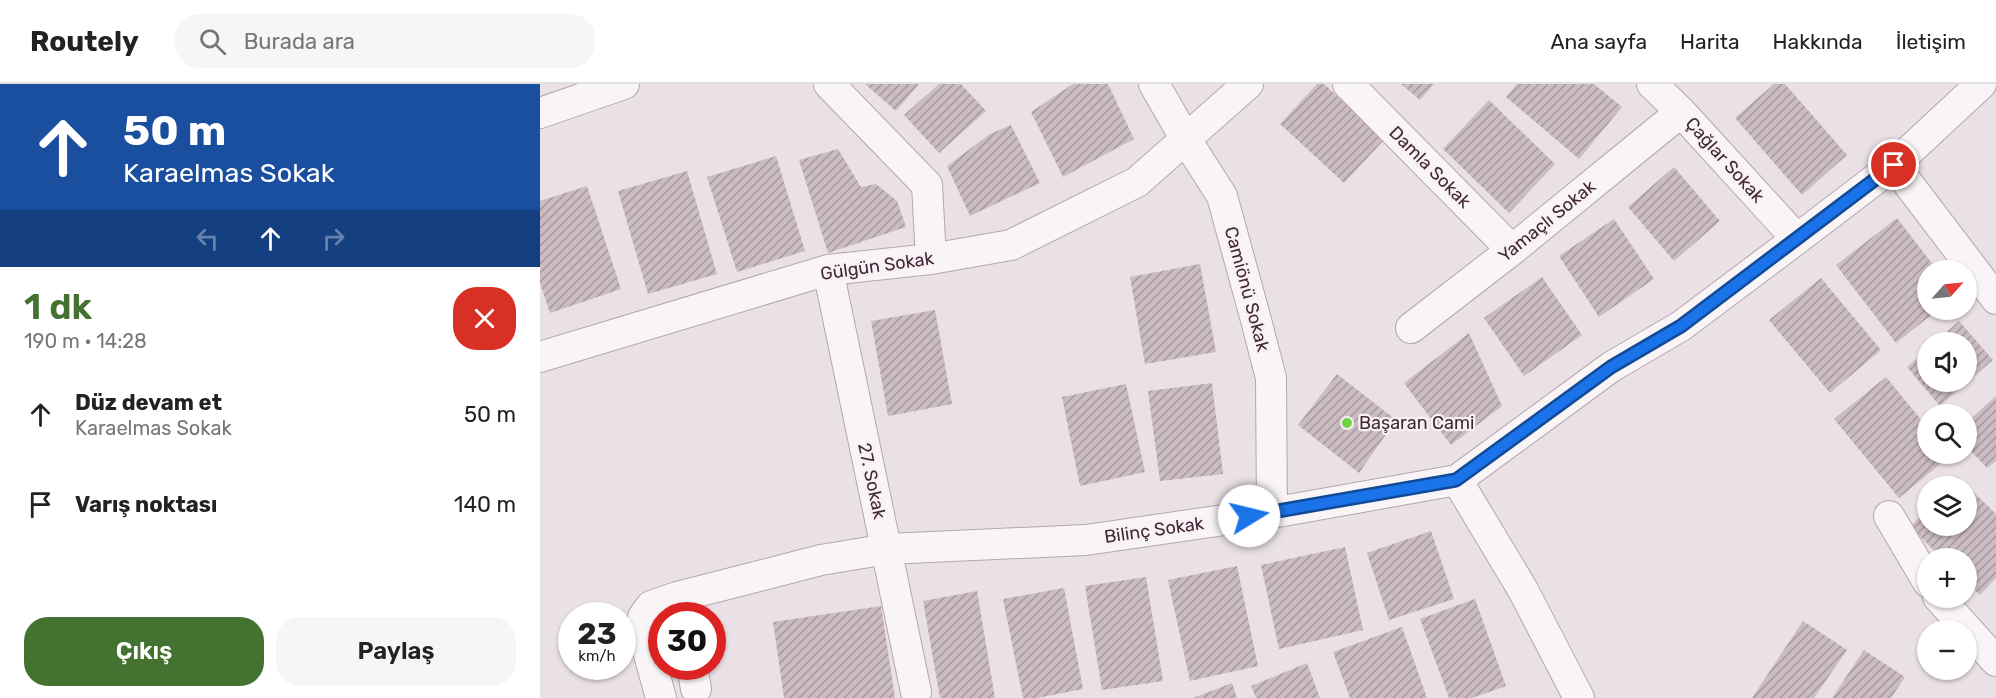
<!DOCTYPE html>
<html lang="tr">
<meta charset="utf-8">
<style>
:root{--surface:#fff;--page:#f6f6f6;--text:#222;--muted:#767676;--line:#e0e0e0;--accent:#447231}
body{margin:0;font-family:Rubik,sans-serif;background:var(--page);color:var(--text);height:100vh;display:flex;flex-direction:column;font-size:22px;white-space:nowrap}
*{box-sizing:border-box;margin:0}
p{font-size:20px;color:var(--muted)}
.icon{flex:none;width:33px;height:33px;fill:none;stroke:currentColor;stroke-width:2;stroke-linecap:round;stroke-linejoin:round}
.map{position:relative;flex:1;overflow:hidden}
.side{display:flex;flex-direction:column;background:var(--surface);width:540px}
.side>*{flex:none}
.top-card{background:#1a4fa0;color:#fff;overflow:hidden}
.needle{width:39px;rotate:63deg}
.fabs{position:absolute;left:1377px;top:176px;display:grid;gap:12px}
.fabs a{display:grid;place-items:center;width:60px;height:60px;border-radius:50%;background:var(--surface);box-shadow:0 2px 4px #0004;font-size:30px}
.speed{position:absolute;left:18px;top:518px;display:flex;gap:12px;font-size:30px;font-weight:700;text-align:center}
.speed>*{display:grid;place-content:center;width:78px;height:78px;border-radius:50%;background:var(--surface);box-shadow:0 2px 4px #0004;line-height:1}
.speed small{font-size:15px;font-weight:400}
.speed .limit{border:9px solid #d22;background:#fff;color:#111}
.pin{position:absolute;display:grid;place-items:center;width:51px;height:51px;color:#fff;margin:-26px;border:3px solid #fff;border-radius:50%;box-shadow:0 2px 6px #0007}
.me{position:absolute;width:66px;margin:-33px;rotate:81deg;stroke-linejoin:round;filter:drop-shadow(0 0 4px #0008)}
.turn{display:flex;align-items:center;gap:21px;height:126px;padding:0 24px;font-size:27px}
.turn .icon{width:78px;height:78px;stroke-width:2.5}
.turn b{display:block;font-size:42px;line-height:51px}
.lanes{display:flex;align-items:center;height:57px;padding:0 24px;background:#0003;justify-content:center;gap:30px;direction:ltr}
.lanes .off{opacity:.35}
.round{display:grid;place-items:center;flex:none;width:63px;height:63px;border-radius:24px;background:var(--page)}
.overview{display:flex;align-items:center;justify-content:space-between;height:102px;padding:0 24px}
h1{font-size:36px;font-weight:600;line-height:45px;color:var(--accent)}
.cta{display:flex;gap:12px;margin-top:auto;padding:12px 24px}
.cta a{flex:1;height:69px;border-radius:24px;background:var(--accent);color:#fff;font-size:24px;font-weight:600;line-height:69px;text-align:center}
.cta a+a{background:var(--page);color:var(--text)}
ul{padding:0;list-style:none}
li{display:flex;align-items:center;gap:18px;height:90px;padding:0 24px}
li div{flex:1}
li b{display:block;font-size:22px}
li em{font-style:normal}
header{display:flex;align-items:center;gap:36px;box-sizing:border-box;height:84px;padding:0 30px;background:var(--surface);border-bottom:2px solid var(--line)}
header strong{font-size:28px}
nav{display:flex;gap:33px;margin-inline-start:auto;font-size:21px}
.search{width:420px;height:54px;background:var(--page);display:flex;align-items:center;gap:15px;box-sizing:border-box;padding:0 21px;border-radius:24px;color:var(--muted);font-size:22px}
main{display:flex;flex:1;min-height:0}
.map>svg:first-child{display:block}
.building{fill:url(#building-hatch)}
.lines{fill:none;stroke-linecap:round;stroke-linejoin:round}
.minor-casing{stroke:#b5a6ae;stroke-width:32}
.minor{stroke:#f9f4f6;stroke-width:30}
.route-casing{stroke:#114b97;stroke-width:15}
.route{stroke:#1a73e8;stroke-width:10}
.poi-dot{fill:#6ed343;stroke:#f8f1f5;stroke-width:2}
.labels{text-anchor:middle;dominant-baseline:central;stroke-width:4.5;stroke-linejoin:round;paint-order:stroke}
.street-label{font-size:18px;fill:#432936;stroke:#f8f1f5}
.poi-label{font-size:18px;fill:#432936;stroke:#f8f1f5;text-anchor:start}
</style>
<header>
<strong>Routely</strong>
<div class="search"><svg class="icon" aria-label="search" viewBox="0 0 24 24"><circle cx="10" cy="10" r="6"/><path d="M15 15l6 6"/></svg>Burada ara</div>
<nav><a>Ana sayfa</a><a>Harita</a><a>Hakkında</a><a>İletişim</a></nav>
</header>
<main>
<section class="side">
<div class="top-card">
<div class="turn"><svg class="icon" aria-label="ahead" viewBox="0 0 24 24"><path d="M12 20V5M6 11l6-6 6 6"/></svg><div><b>50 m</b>Karaelmas Sokak</div></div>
<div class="lanes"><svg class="icon off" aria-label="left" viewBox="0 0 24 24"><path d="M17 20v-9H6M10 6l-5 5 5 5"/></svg><svg class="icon" aria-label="ahead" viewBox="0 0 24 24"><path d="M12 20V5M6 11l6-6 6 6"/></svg><svg class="icon off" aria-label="right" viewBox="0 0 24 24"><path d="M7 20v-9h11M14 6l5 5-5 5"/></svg></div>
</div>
<div class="overview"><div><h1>1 dk</h1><p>190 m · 14:28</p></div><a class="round" style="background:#d93025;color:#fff"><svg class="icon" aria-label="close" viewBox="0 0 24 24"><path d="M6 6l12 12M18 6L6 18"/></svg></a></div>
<ul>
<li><svg class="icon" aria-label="ahead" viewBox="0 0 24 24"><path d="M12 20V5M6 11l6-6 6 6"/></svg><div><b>Düz devam et</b><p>Karaelmas Sokak</p></div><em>50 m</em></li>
<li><svg class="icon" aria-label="arrive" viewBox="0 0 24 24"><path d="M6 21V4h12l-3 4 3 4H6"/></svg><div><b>Varış noktası</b></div><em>140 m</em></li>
</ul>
<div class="cta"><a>Çıkış</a><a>Paylaş</a></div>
</section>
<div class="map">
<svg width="1456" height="614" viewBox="0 0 1456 614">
<defs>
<pattern id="building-hatch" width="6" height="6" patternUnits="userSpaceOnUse" patternTransform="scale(1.5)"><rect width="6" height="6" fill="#cbbbc3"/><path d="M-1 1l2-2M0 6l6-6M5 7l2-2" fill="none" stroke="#a6989f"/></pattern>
</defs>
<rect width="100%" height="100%" fill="#eae1e6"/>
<!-- building -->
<path class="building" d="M325,0H379L356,27Z
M399,0H421L446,27L399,69L364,31Z
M533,0H568L594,55L523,93L491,28Z
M777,0H784L844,56L804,99L740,40Z
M861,0H894L880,16Z
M977,0H1054L1082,23L1039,75L966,13Z
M1234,0H1245L1307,71L1262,111L1195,34Z
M949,16L1015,80L969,129L903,65Z
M471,41L500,99L430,132L407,82L450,50Z
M298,65L321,103L336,100L357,117L366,143L288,169L259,76Z
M236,72L265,167L197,188L167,93Z
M1134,83L1180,137L1134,177L1088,123Z
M147,87L177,190L108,210L78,107Z
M47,102L81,205L10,229L0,199V117Z
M1357,134L1397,186H1388V225H1399L1356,259L1296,181Z
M1074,135L1114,195L1059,233L1019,172Z
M660,180L676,268L605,280L590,193Z
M1002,193L1042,251L984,292L944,234Z
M1281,194L1341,266L1290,309L1229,236Z
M395,226L412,320L348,332L331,237Z
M1419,237L1453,276L1400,322L1367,283L1388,265V297H1426V258H1395Z
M929,249L962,322L911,361L864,299Z
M797,290L856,336L819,389L758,341Z
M1346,293L1388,344V369H1408L1410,372L1359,414L1294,335Z
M672,299L683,390L620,397L608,307Z
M586,300L605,388L540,402L522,313Z
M1456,312V377L1447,384L1426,362V339Z
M1418,393L1456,430V494L1440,511L1426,498V474H1402L1370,443L1388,424V441H1426V402H1409Z
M891,447L914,515L849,536L827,469Z
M805,463L823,546L739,565L721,481Z
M697,482L718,582L650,597L628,496Z
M606,493L623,597L562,606L545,502Z
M524,504L543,605L497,614H483L463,515Z
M437,507L455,614H400L383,517Z
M935,515L966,602L932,614H909L880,535Z
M341,522L355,614H244L233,538Z
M1263,537L1307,566L1274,614H1212Z
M862,543L887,614H810L793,568Z
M1324,566L1365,593L1351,614H1292Z
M767,579L780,614H716L711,602Z
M692,599L697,614H653Z"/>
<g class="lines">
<!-- minor casing -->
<g class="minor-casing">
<path id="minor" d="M289,0L387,101L391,175
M614,0L645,54L682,112L716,236L731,294L732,429
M808,0L972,166
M1112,0L1141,28L1257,155
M0,29L84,0
M1354,81L1456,215
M288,186L376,608
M871,244L972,166L1141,28
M0,273L288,186L391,175L471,161L597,98L708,0
M917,396L1071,283L1141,242L1257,155L1354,81L1441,0
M1349,432L1388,498
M1398,513L1456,577
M152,582L156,605
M121,614L103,549V533L111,522L137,513L281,476L347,465L546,456L732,429L917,396L983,506L1039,614"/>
</g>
<!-- minor -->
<use href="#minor" class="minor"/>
</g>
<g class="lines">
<!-- route casing -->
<g class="route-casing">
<path id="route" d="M709,432L916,396L1071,283L1141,242L1354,81"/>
</g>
<!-- route -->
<use href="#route" class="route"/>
</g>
<!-- markers -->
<circle class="poi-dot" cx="807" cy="339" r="6"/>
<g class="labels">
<!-- street labels -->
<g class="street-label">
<text transform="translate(1185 76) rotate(48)">Çağlar Sokak</text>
<text transform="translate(890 83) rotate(45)">Damla Sokak</text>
<text transform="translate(1007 137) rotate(-39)">Yamaçlı Sokak</text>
<text transform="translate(337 182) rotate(-8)">Gülgün Sokak</text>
<text transform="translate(707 205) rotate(75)">Camiönü Sokak</text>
<text transform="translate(332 397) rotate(78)">27. Sokak</text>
<text transform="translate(614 446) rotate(-8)">Bilinç Sokak</text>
</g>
<!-- poi labels -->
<g class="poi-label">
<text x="819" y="339">Başaran Cami</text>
</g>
</g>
</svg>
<div class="fabs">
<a><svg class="needle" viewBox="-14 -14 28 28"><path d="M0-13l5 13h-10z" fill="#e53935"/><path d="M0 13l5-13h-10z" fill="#767676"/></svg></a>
<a><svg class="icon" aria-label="sound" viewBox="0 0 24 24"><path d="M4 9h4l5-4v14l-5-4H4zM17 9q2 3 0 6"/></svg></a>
<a><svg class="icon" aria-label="search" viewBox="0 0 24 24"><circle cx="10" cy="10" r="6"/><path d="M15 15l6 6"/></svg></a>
<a><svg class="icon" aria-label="layers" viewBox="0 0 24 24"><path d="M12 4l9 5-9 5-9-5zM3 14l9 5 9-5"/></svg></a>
<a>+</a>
<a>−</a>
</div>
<div class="speed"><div>23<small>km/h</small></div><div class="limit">30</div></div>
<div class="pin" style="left:1354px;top:81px;background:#d93025"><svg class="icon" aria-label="arrive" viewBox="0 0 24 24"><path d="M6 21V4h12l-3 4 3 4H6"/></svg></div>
<svg class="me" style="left:709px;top:432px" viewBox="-20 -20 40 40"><circle r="19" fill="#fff"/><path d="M0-13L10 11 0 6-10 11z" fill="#1a73e8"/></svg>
</div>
</main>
